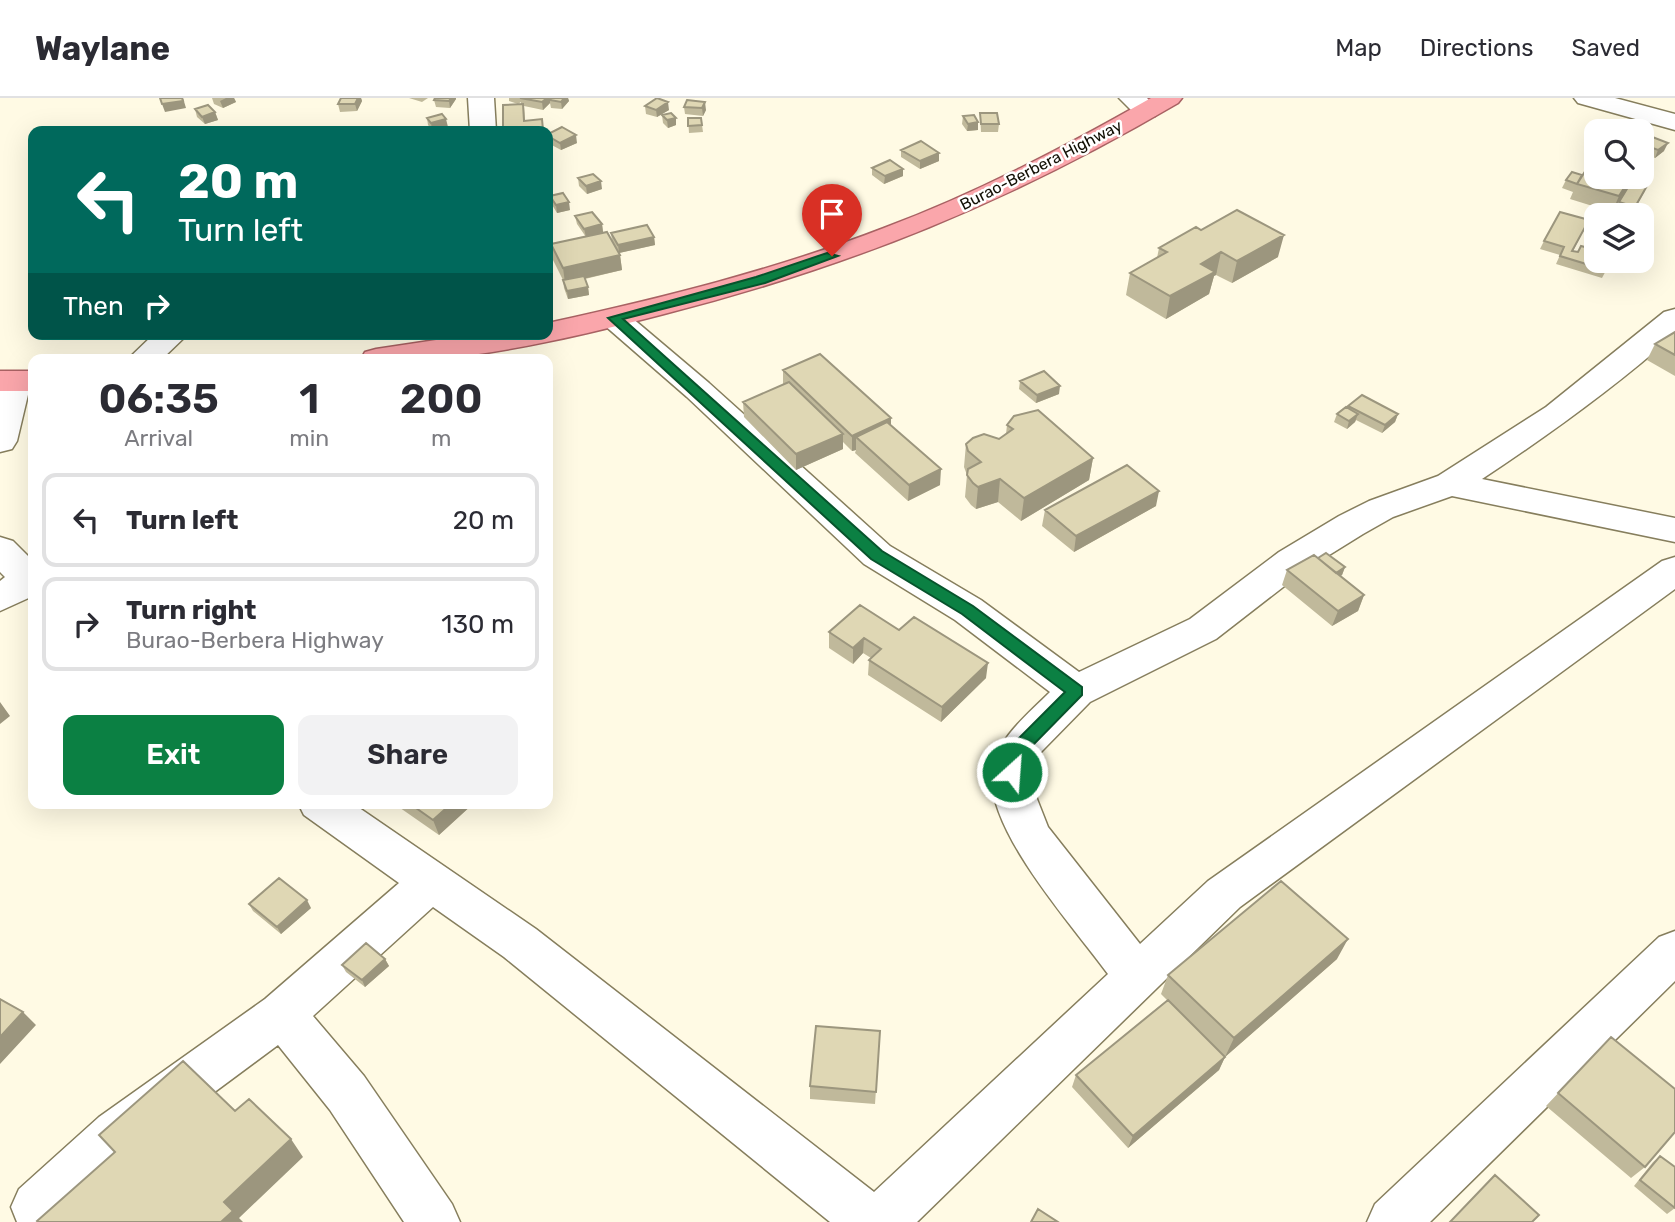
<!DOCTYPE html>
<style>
:root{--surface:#fff;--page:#f2f2f3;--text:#2b2b33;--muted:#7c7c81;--line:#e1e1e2;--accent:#0b8043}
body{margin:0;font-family:Rubik,sans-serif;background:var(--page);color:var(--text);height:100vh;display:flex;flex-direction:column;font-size:26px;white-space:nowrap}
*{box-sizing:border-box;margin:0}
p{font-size:23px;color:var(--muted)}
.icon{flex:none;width:38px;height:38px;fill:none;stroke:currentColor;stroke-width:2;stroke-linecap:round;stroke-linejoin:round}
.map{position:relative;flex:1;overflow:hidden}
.details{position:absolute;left:28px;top:256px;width:525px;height:455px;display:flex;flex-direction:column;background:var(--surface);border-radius:14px;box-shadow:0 7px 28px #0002}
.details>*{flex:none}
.banner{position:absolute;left:28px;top:28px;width:525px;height:214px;border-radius:14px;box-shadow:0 7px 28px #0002;background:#00695c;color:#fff;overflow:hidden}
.controls{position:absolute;left:1584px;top:21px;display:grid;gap:14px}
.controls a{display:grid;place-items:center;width:70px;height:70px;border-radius:14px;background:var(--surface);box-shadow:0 7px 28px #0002;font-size:35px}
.pin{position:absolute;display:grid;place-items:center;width:60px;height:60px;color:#fff;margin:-72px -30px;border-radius:50% 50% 50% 0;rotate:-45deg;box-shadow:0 0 7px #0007}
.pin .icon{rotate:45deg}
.me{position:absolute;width:77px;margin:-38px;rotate:26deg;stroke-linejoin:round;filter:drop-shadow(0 0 5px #0008)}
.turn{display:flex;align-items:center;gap:24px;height:147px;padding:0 35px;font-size:32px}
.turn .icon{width:91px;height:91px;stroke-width:2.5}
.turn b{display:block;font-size:49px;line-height:60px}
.then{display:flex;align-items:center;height:66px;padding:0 35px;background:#0003;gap:14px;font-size:26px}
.eta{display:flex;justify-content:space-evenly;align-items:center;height:119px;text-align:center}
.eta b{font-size:42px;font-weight:600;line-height:49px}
.button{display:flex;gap:14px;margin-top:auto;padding:14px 35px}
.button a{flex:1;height:80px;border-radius:14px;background:var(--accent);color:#fff;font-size:28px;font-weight:600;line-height:80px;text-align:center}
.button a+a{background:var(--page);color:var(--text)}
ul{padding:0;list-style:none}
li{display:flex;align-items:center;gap:21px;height:94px;margin:0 14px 10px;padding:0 21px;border:4px solid var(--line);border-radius:14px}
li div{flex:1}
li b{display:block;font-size:26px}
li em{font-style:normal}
header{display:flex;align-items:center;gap:42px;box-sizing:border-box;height:98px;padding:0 35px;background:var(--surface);border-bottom:2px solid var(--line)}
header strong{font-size:33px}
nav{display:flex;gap:38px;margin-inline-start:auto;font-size:24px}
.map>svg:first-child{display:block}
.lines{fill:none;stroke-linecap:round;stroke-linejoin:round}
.minor-casing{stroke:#867e5d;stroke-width:3}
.trunk-casing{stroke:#a86263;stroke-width:3}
.minor{fill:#fff;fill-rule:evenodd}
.trunk{fill:#faa6ab;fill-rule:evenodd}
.wall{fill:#c0b99b}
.shaded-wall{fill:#9c967e}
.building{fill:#dfd7b4;stroke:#9c967e;stroke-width:2}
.route{fill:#0b8043;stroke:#07532c;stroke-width:2}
.labels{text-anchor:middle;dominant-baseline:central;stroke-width:5;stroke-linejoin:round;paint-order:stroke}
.far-street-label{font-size:16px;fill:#120f04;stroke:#fff}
</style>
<header>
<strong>Waylane</strong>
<nav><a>Map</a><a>Directions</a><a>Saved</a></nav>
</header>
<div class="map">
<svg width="1675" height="1124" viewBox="0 0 1675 1124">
<rect width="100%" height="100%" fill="#fffae4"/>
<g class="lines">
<!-- minor casing -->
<g class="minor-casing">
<path id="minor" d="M468,0H494L496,33H470Z
M1119,0H1147L1159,13L1155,18H1137Z
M1574,0H1615L1675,16V32L1578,5Z
M614,211L625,214L709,285L890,448L981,502L1079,574L1190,521L1279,454L1339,418L1369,403L1438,378L1546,309L1664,214L1675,211V236C1614,290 1550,336 1482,381L1675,420V444L1452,398L1393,419L1363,436L1305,472L1216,541L1090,604L1041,654L1033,674L1037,701L1048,729L1140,846L1208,783L1662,463L1675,459V491L1240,809L917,1124H830L504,859L433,809L313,918L364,978L452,1106L460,1124H404L330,1012L278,947L135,1053L59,1124H17L11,1109L19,1091L99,1019L265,901L399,785L304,717L298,705H352L536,831L874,1094L1108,876C1074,829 987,734 992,675C994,643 1029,615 1050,594L955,522L864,466L687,299L603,226L599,220L603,214Z
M154,236H188L162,261H128Z
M15,274L26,277L31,284L17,343L12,351L0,354V283L4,277Z
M0,439L13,443L33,463V498L0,513V483L5,479L0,474Z
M1675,833V883L1430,1124H1367L1375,1106L1659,839Z"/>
</g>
<!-- trunk casing -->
<g class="trunk-casing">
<path id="trunk" d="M1151,0H1182L1178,5C1011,103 852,168 664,216C591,235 516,253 440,261C414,263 387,261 361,261L365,254L376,251L476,236H548V225C662,200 775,172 884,130C977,95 1065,49 1151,0Z
M0,273H33V293H0Z"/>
</g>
<!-- minor -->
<use href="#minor" class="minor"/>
<!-- trunk -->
<use href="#trunk" class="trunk"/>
</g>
<!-- wall -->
<path class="wall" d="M212,0H234L236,4L223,10L214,6Z
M341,0H361L362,3L357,13L340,14L338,6Z
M409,0H428L422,4Z
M435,0H456V1L450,10L436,9L434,2Z
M509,0H568L569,3L562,11L551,10L550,5L543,12L524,8L525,23L542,21L544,33H503L521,6V4L518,6L509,3Z
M687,2L706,12L703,18L685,16L684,9Z
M645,8L669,12L657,19L646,16Z
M195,11L215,14L218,22L205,26L197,19Z
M980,15L999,26L998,34H981Z
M662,17L676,27L668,30L663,25Z
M963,18L978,32L967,33L962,26Z
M427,20L448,29L432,32L428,27Z
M688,20L702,27L703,34L689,35Z
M1642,35L1664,53L1655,60L1642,55Z
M548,36L577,45L561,52L548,45Z
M901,52L939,63L920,71L901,59Z
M872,70L903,78L884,86L872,77Z
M1582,77L1596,79H1633L1612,114L1570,101L1573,94L1562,90L1566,82Z
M578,80L602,91L587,96L579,88Z
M1645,93L1631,117L1615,112L1619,104Z
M550,98L570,112L557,115L551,105Z
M575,118L602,126L603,134L612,143L611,135L654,139L655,147L619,155L620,157L622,172L585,181L588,189L589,197L568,201L564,190L563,182L553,162L551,146L586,139L577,126Z
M1589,122L1573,153L1611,163L1602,180L1556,166L1560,157L1540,151L1544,143Z
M1596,122V149L1585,146Z
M1201,132L1278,159L1232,185L1216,177L1214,178L1209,196L1166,221L1126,197L1130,175L1157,160L1159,150Z
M1675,234V278L1647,262L1655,246Z
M783,272L891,320V328L940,387L908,403L855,355L856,352L852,353L843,344V351L796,372L744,319L743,304L783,287Z
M1020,283L1059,296L1036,305L1019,291Z
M1348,308L1398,316L1395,324L1382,335L1356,322L1355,324L1347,331L1334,324L1337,316L1348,310Z
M1007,327L1093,360L1089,382L1021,423L998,404L976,411L971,407L965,399L967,377L964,369L966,346L999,341L1006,336Z
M1156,408L1074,454L1042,428L1045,412Z
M1318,460L1345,469L1342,477L1340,478L1364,497L1358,513L1332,528L1282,487L1287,472Z
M899,532L986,580L941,624L868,577L869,562L871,560L863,555L853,566L829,550V534Z
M393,705H474L439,737Z
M249,806L311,810L281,836L253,813Z
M385,861L389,868L365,889L346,874L342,867Z
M1337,861L1225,959L1219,972L1128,1050L1072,989L1076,977L1167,902L1161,896L1168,877Z
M880,933L875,1006L810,1001V988Z
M1611,939L1645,1069L1631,1080L1546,1008Z
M1660,1058L1675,1110L1667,1116L1634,1088L1653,1064Z"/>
<!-- shaded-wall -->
<path class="shaded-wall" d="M183,0L186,10L165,14L162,6Z
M226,0H234L236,4L223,10L220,3Z
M358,0H361L362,3L357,13L355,6Z
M451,0H456V1L450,10L449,3Z
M547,0H552L550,2V5L543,12L542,4Z
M564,0H568L569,3L562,11L561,4Z
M668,4L669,12L657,19L656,12Z
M705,4L706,12L703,18L702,10Z
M215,14L218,22L205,26L202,19Z
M676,20V27L668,30L667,22Z
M446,21L448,29L432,32L431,25Z
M978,24V32L967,33L968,26Z
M576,37L577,45L561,52L560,45Z
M1668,45L1664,53L1655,60L1658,52Z
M939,55V63L920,71V63Z
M903,71V78L884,86L885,78Z
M1631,79H1633L1630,86L1612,114L1619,98Z
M601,83L602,91L587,96L586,88Z
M569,104L570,112L557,115L556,107Z
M602,126L603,134L586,139L584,131Z
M1284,137L1278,159L1232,185L1237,163Z
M654,139L655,147L619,155L618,147Z
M1221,154L1216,177L1214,178L1209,196L1166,221L1170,198L1201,166Z
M620,157L622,172L565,185L563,170Z
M588,189L589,197L568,201L567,193Z
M1060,288L1059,296L1036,305L1037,297Z
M1358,316L1355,324L1347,331L1349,323Z
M1398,316L1395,324L1382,335L1385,327Z
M891,320V336L856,339V352L852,353V338Z
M843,336V351L796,372V356Z
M1093,360L1089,382L1021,423L1024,400Z
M941,371L940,387L908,403L909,387Z
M1000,381L998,404L976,411L978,389Z
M1159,393L1156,408L1074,454L1076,438Z
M1345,469L1342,477L1328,486L1332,478Z
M1364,497L1358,513L1332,528L1338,513Z
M864,540L863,555L853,566V550Z
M988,565L986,580L941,624L942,609Z
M0,604L10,618L0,626Z
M452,705H474L439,737L433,722Z
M307,802L311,810L281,836L277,829Z
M1348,841L1337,861L1225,959L1234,940Z
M385,861L389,868L365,889L362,882Z
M23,914L36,927L0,966V939Z
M1225,959L1219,972L1128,1050L1133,1038Z
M291,1041L303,1059L239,1120L243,1124H221L224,1104Z"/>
<!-- building -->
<path class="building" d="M160,0H182L183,3L162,6Z
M341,0H358L355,6H338Z
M435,0H451L449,3L434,2Z
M520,0H547L542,4Z
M551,0H564L561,4L550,2Z
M657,0L668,4L656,12L645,8Z
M687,2L705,4L702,10L684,9Z
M523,6L524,23L542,21L543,32L503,33V7Z
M208,7L215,14L202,19L195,11Z
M671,15L676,20L667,22L662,17Z
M980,15H997L999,26H981Z
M442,16L446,21L431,25L427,20Z
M974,17L978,24L968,26L963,18Z
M688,20H701L702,27L688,28Z
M562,29L576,37L560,45L548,38V36Z
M1642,35L1668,45L1658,52L1642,46Z
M921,43L939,55L920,63L901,52Z
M1595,58L1596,79H1631L1619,98L1577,86Z
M890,62L903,71L885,78L872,70Z
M1572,74L1582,77L1577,86L1566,82Z
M593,76L601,83L586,88L578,80Z
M1633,81L1648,86L1635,109L1619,104Z
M563,95L569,104L556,107L550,98Z
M1237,112L1284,137L1237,163L1221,154L1201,166L1215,174L1170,198L1130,175L1167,154L1159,150L1196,129L1201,132Z
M592,114L602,126L584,131L575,118Z
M1560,114L1589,122L1572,153L1578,154L1581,148L1596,152V163H1611L1606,172L1560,158L1564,149L1544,143Z
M1600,114L1612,117H1598Z
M1596,122V140L1589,138Z
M647,127L654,139L618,147L611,135Z
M607,134L620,157L563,170L551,146Z
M584,178L588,189L567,193L563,182Z
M1675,234V257L1655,246Z
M820,256L891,320L852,338L783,272Z
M1044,273L1060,288L1037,297L1020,283Z
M789,284L843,336L796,356L743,304Z
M1362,297L1398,316L1385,327L1348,308Z
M1346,309L1358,316L1349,323L1337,316Z
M1038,312L1093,360L1024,400L1000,381L978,389L973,385L967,377L968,371L981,364L968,353L966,346L973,340L984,336L999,341L1013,331L1007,327L1014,318Z
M887,324L941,371L909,387L856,339Z
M1127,367L1159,393L1076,438L1045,412Z
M1326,455L1345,469L1336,475L1318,460Z
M1314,457L1364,497L1338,513L1287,472Z
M860,507L899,532L914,519L988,565L942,609L869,562L881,551L864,540L853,550L829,534Z
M409,705H452L433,722Z
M279,780L307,802L277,829L249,806Z
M1281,783L1348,841L1234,940L1168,877Z
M366,845L385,861L362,882L342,867Z
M0,901L23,914L0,939Z
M1168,902L1225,959L1133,1038L1076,977Z
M816,928L880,933L876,994L810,988Z
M1611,939L1675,991V1034L1645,1069L1558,995Z
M183,963L235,1013L249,1001L291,1041L224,1104L233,1113L221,1124H38L37,1123L115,1054L99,1037Z
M1660,1058L1675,1069V1110L1640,1082Z
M1495,1077L1539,1117L1532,1124H1450Z
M1038,1111L1058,1124H1031Z"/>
<!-- route -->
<path class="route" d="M827,155L838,158L765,185L623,221L882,453L973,508L1082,589V597L1031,649L1018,679L1012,681L1003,674L1018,641L1065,594L962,516L871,461L608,220L756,179Z"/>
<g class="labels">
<!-- far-street labels -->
<g class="far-street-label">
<text transform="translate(1041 67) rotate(-27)">Burao-Berbera Highway</text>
</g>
</g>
</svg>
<div class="controls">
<a><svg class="icon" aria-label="search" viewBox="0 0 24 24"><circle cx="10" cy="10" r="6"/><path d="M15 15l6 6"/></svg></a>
<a><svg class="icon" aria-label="layers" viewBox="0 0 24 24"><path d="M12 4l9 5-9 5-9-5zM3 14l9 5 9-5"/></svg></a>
</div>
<div class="pin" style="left:832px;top:158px;background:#d93025"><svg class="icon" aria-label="arrive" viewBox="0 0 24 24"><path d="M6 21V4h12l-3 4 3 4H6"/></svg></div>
<svg class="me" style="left:1012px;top:674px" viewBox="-20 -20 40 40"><circle r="17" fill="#0b8043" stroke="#fff" stroke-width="3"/><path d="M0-11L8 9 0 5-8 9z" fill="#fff"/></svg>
<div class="banner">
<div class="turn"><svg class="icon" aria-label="left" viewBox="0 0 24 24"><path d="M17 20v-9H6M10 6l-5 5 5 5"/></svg><div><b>20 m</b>Turn left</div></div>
<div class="then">Then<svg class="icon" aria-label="right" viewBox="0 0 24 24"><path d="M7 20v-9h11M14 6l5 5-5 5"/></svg></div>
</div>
<section class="details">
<div class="eta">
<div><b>06:35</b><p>Arrival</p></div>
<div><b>1</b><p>min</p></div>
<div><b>200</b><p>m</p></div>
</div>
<ul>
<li><svg class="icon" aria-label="left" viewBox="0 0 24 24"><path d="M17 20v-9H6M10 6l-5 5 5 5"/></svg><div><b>Turn left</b></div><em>20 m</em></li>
<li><svg class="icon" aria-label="right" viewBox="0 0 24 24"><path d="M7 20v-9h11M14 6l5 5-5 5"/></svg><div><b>Turn right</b><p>Burao-Berbera Highway</p></div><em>130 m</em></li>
</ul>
<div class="button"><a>Exit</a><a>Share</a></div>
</section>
</div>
